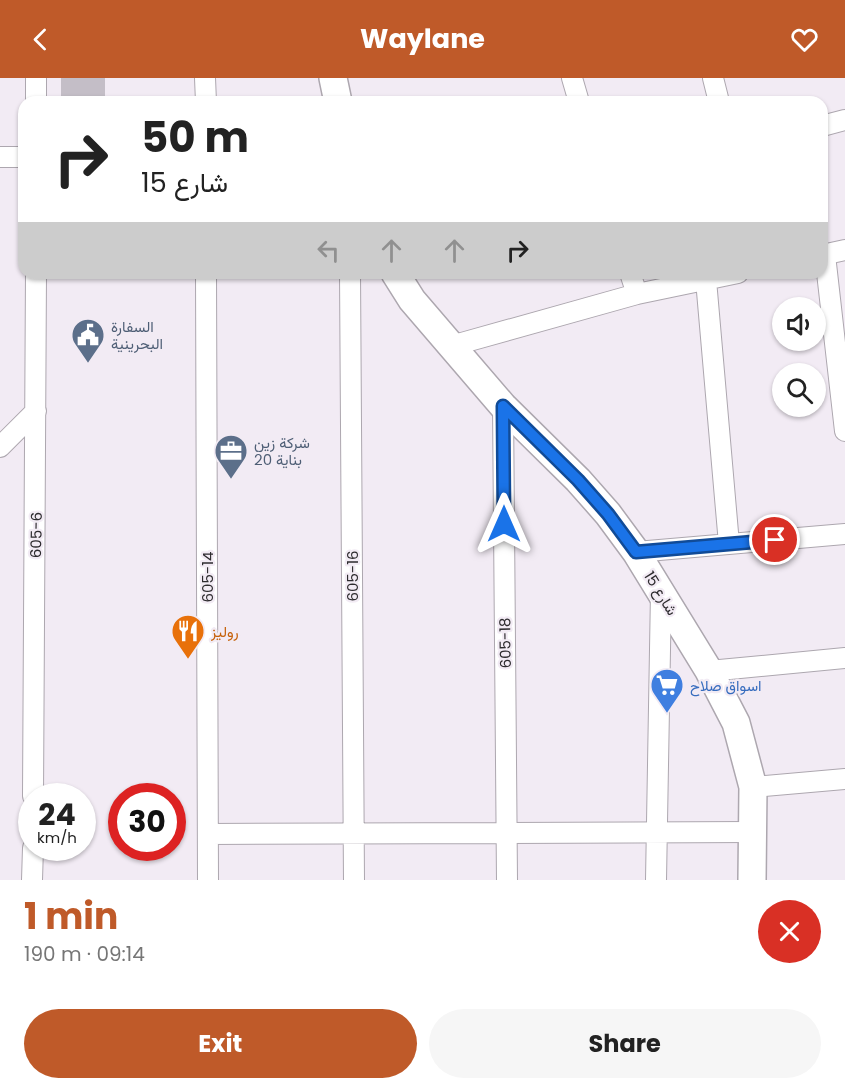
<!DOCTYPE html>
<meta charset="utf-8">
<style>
:root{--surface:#fff;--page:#f6f6f6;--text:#222;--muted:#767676;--accent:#bf5a29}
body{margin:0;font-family:Poppins,Vazirmatn,sans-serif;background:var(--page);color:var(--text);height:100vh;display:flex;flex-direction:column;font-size:22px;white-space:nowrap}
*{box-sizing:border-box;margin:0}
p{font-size:20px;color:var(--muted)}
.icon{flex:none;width:33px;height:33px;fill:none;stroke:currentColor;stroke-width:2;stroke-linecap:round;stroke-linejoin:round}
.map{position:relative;height:802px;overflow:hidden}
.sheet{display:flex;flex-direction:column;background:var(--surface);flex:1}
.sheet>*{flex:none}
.banner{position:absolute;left:18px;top:18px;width:810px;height:183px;border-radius:18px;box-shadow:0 2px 4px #0004;background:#fff;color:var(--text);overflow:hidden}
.buttons{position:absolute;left:772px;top:219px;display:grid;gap:12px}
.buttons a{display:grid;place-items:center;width:54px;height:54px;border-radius:50%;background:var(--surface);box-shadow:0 2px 4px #0004;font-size:30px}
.speed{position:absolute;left:18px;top:705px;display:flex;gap:12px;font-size:30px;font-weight:700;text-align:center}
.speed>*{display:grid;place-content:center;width:78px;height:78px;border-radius:50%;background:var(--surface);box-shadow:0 2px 4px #0004;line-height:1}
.speed small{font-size:15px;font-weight:400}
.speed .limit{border:9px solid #d22;background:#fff;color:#111}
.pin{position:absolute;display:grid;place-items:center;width:51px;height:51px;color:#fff;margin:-26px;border:3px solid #fff;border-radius:50%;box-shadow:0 2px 6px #0007}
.me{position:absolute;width:66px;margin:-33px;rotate:0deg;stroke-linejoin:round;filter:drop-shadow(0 0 4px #0008)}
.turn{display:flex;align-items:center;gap:21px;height:126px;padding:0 24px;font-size:27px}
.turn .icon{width:78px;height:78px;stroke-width:2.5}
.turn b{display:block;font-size:42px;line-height:51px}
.lanes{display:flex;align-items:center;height:57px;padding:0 24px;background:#0003;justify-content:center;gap:30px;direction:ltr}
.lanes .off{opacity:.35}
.round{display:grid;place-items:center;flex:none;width:63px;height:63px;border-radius:32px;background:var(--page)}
.head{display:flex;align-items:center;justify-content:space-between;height:102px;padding:0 24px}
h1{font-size:36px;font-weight:700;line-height:45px;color:var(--accent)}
.cta{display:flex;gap:12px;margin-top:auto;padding:12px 24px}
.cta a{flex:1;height:69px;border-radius:36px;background:var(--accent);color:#fff;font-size:24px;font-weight:700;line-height:69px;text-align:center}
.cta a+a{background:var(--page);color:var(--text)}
header{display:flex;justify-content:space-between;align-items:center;height:78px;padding:0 24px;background:var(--accent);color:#fff;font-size:27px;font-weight:700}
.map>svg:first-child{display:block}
.building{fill:#c4bec7}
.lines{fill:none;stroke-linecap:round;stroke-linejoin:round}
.street-casing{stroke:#ada7af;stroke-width:22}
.secondary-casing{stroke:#ada7af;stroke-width:30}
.street{stroke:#fff;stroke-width:20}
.secondary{stroke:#fff;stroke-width:27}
.route-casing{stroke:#114b97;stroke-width:15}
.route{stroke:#1a73e8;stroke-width:10}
.labels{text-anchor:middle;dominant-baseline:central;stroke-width:4.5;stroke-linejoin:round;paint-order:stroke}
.service-label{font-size:15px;fill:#4e5e75;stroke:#f2ebf4;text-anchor:start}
.street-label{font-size:15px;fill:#2d2b2e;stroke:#f2ebf4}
.food-label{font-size:15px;fill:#c56008;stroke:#f2ebf4;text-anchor:start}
.shop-label{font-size:15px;fill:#366cbe;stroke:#f2ebf4;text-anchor:start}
</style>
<header><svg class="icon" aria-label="back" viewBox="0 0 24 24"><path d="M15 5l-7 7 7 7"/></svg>Waylane<svg class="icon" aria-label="heart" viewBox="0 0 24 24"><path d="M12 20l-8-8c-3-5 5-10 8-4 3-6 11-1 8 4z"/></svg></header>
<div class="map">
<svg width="845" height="802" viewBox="0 0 845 802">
<rect width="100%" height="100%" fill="#f2ebf4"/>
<!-- building -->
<path class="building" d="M61,0H105V24H61Z"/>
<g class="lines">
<!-- street casing -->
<g class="street-casing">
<path id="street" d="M36,0V24
M205,0L206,24
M572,0L579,24
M713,0L719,24
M822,48L845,42
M0,79H24
M822,177L845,172
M825,177L845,353
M206,195L208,802
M350,195L354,802
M630,195L637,216
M706,202L729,466
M451,268L637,216L738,195
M503,328L507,802
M0,369L36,333
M636,474L845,456
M709,593L845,580
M753,709L845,701
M33,718L36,195
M208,756L754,754
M32,802L33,770
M656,802L661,514"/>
</g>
<!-- secondary casing -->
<g class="secondary-casing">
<path id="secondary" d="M333,0L338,24
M395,195L412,222L503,328L578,402L608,436L636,474L709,593L736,645L753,709L752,802"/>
</g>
<!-- street -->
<use href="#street" class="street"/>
<!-- secondary -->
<use href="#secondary" class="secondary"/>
</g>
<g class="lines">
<!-- route casing -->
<g class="route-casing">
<path id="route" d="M504,446L503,328L578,402L608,436L636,474L775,462"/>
</g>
<!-- route -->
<use href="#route" class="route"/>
</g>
<!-- icons -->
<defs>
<g id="civic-pin" transform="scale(1.725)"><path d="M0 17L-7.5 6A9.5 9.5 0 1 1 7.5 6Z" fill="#5c6f8a" stroke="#f2ebf4"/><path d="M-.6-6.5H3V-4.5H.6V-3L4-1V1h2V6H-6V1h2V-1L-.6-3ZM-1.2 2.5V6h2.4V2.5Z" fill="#fff"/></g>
<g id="office-pin" transform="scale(1.725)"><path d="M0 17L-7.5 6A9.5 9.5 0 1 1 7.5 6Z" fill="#5c6f8a" stroke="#f2ebf4"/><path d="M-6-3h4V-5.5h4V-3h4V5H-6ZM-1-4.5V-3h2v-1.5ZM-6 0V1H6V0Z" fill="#fff"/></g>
<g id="restaurant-pin" transform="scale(1.725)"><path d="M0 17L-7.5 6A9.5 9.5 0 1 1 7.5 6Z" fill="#e8710a" stroke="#f2ebf4"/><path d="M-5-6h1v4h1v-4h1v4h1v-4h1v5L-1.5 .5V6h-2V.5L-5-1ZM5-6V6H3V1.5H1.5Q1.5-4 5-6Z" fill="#fff"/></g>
<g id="supermarket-pin" transform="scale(1.725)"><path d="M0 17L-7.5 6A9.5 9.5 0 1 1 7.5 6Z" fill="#3f7fe0" stroke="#f2ebf4"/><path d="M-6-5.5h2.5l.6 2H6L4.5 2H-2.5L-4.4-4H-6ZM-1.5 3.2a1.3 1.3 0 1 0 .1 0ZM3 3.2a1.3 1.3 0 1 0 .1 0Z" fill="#fff"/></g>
</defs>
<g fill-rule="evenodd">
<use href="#civic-pin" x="88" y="257"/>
<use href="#office-pin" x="231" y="373"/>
<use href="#restaurant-pin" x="188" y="553"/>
<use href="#supermarket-pin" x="667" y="607"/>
</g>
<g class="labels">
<!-- service labels -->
<g class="service-label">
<text x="111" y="248">السفارة<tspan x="111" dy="17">البحرينية</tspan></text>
<text x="254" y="364">شركة زين<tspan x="254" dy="17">بناية 20</tspan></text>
</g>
<!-- street labels -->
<g class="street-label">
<text transform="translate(36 457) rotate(-89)">605-6</text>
<text transform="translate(352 498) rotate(-90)">605-16</text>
<text transform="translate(207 499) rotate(-90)">605-14</text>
<text transform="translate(661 515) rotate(58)">شارع 15</text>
<text transform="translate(505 565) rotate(-91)">605-18</text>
</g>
<!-- food labels -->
<g class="food-label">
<text x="211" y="553">روليز</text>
</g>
<!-- shop labels -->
<g class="shop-label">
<text x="690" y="607">اسواق صلاح</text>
</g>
</g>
</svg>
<div class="buttons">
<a><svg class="icon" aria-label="sound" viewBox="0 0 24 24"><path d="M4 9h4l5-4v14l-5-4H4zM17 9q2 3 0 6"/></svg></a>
<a><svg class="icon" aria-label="search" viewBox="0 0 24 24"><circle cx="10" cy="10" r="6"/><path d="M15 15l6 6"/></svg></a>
</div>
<div class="speed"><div>24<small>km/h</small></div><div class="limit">30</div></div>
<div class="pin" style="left:775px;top:462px;background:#d93025"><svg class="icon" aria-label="arrive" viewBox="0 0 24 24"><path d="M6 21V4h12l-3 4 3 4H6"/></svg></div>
<svg class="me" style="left:504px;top:446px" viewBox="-20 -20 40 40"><path d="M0-17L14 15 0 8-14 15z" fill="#1a73e8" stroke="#fff" stroke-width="4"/></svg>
<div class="banner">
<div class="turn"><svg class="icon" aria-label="right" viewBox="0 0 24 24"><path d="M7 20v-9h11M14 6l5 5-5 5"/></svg><div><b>50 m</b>شارع 15</div></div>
<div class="lanes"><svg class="icon off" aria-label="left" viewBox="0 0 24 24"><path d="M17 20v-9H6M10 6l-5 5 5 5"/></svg><svg class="icon off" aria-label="ahead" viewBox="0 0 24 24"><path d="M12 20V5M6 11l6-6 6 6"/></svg><svg class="icon off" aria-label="ahead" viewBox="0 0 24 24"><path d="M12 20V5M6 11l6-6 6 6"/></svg><svg class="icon" aria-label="right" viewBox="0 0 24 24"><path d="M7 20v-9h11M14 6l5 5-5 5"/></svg></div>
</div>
</div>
<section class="sheet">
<div class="head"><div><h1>1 min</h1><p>190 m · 09:14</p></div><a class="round" style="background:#d93025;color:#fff"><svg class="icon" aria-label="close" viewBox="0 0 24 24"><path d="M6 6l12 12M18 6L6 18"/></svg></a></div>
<div class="cta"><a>Exit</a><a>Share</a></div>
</section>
